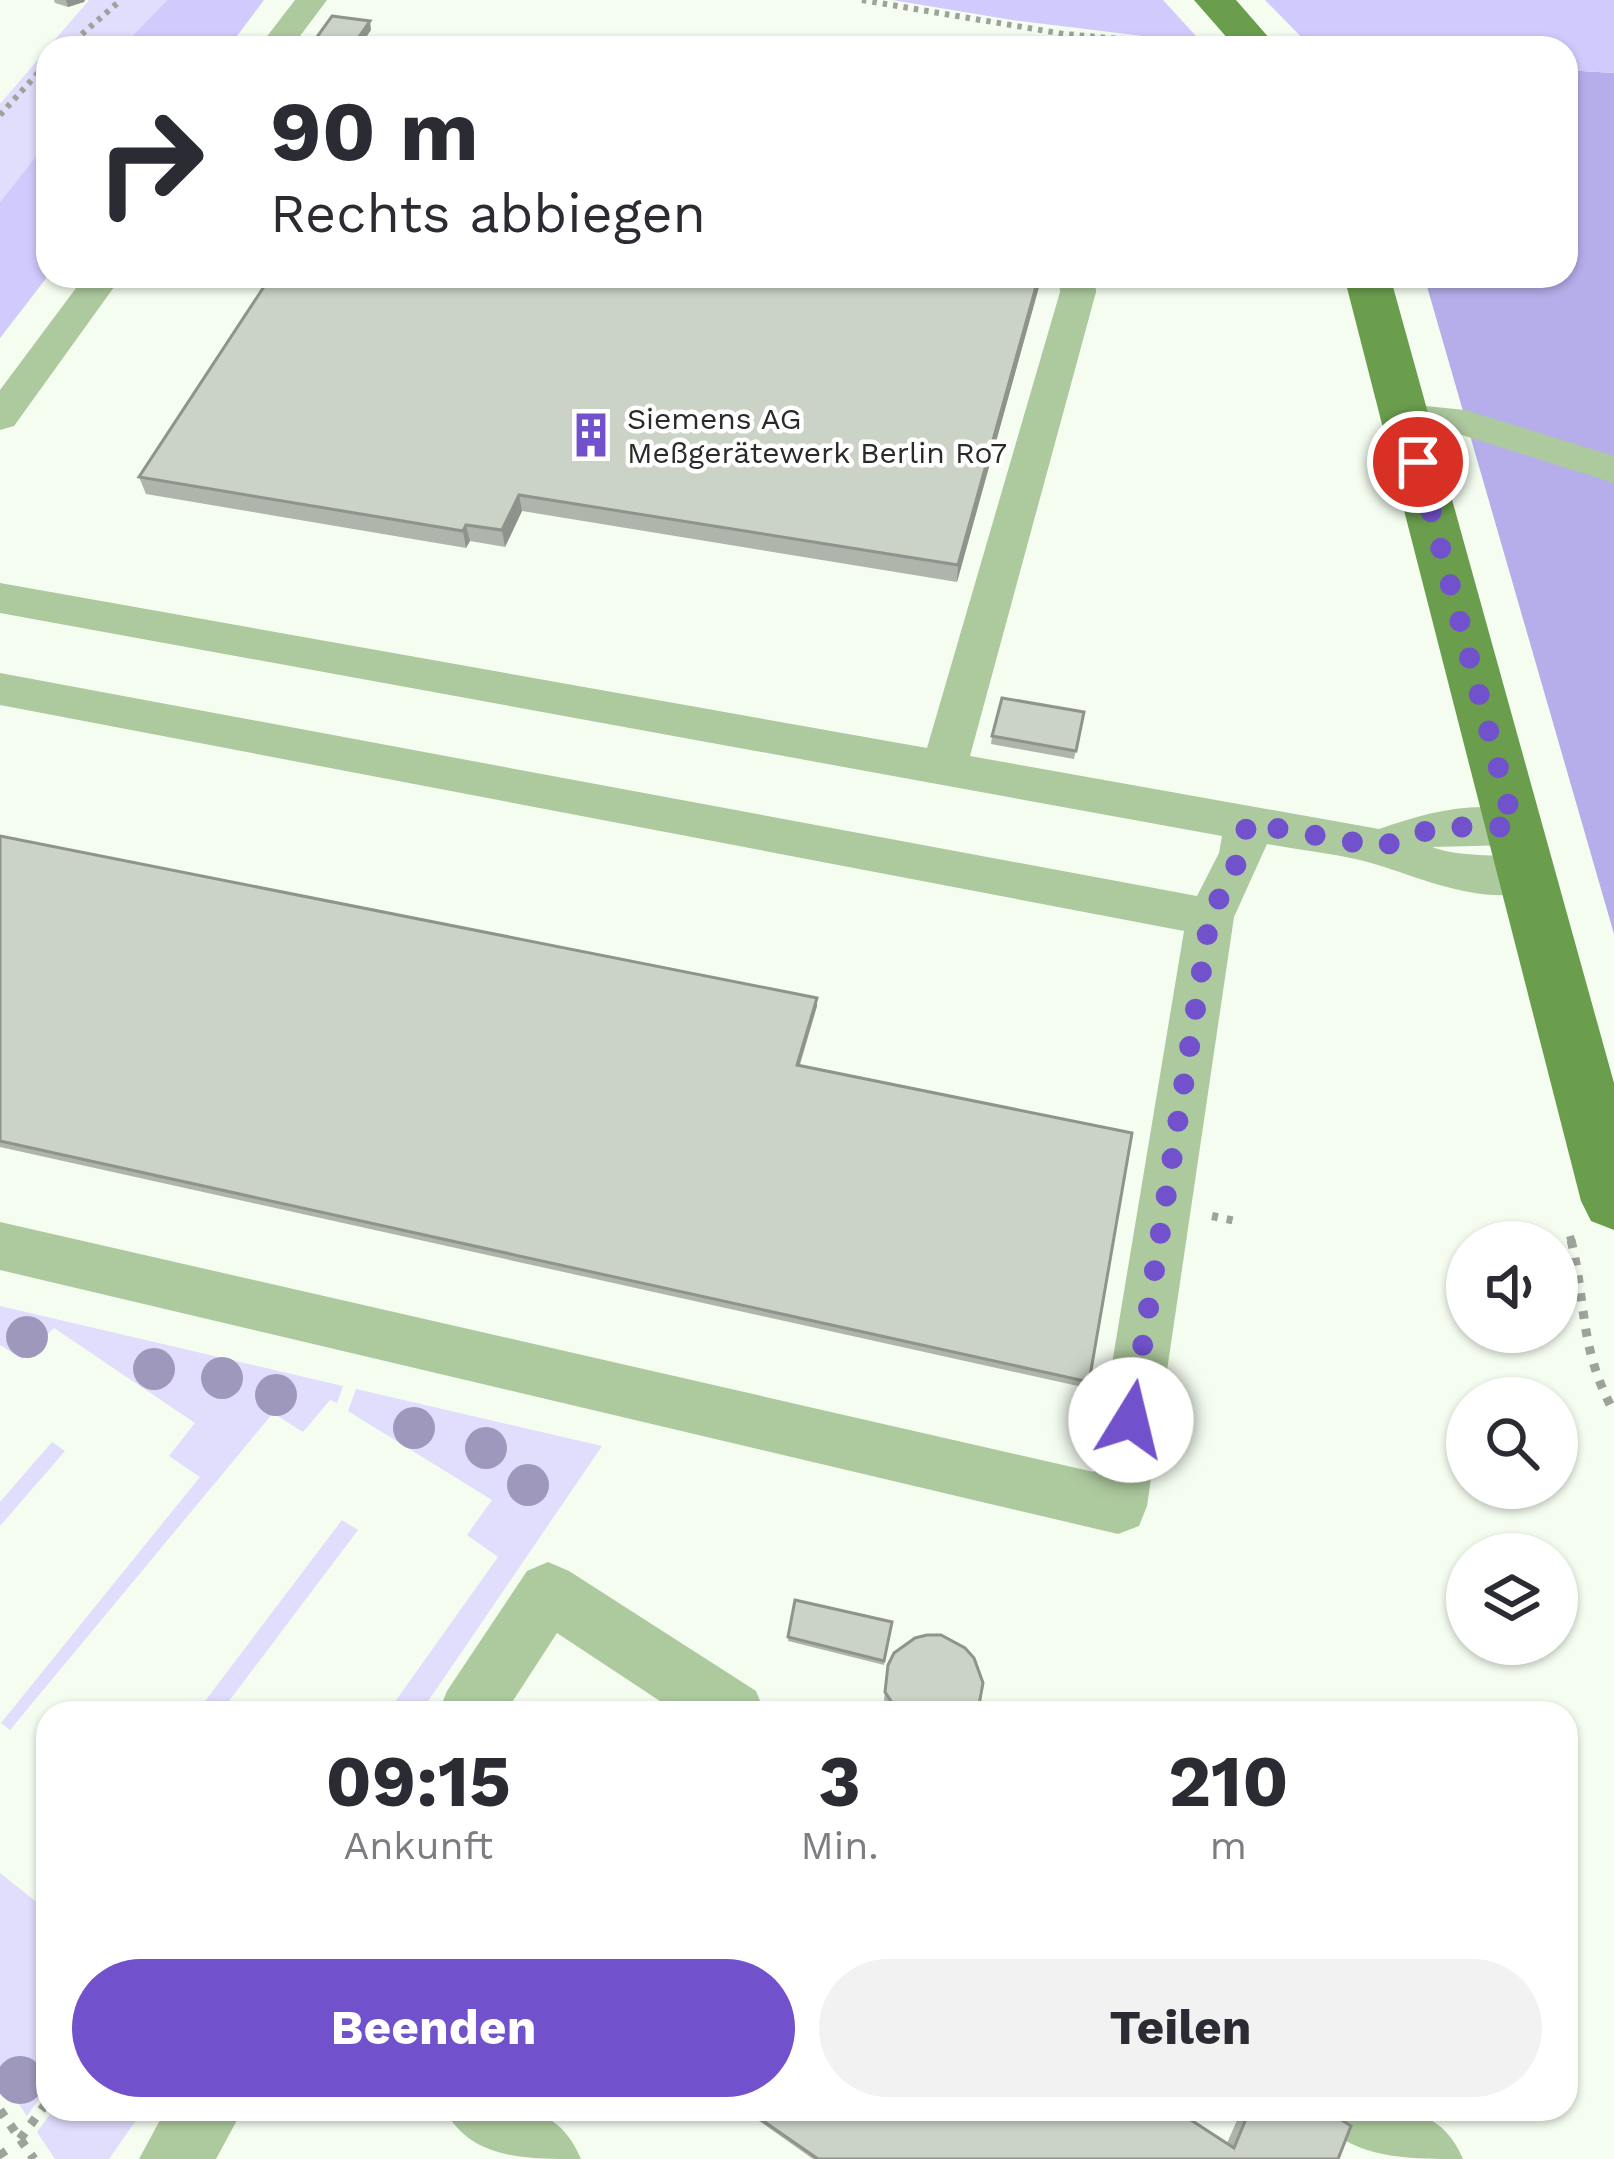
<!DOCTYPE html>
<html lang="de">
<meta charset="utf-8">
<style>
:root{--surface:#fff;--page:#f2f2f3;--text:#2b2b33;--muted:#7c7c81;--accent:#7152cc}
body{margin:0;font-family:"Work Sans",sans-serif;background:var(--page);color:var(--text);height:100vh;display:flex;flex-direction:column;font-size:45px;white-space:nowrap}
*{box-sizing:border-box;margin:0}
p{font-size:39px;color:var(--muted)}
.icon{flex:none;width:66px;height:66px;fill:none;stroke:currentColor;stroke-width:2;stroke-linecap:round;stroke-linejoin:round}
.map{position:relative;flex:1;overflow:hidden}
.details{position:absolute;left:36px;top:1701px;width:1542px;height:420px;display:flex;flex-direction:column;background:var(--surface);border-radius:36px;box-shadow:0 3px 9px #0004}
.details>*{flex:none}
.banner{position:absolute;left:36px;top:36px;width:1542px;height:252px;border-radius:36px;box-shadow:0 3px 9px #0004;background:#fff;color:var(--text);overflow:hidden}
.tools{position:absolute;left:1446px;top:1221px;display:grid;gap:24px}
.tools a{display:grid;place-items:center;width:132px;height:132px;border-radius:50%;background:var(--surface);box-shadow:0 3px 9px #0004;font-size:60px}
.pin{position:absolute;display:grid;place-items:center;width:102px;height:102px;color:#fff;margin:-51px;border:6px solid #fff;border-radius:50%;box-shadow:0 3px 12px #0007}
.me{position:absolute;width:132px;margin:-66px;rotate:9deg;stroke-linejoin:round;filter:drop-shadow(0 0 9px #0008)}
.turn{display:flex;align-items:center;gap:42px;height:252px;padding:0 36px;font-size:54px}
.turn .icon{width:156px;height:156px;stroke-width:2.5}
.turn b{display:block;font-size:84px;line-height:102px}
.eta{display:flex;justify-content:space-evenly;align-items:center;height:204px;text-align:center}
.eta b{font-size:72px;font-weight:700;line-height:84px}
.cta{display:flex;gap:24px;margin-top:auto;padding:24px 36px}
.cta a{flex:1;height:138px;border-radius:72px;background:var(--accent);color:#fff;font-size:48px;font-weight:700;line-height:138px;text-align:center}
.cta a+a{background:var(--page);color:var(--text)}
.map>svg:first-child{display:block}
.green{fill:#e0ddfd}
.forest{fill:#b6aeeb}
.water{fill:#d1cbfd}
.pier{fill:#f4fdf0}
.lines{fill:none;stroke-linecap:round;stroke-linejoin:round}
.path-far2{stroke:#9ca39a;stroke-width:6;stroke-dasharray:4.5 6;stroke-linecap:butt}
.path-far1{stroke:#9ca39a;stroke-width:8;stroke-dasharray:6 9;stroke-linecap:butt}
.path{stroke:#9ca39a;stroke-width:9;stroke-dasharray:8 10;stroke-linecap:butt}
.minor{fill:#adc99e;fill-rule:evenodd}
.major{fill:#6a9e4d;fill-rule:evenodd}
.tree{fill:#9e99bc}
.wall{fill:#afb5ab}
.shaded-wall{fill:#8e948b}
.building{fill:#cbd3c7;stroke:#8e948b;stroke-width:3}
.route{stroke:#7152cc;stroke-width:21;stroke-dasharray:0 37.8}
.labels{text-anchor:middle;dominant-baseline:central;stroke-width:9;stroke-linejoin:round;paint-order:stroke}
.far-poi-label{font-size:30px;fill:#282b27;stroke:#fff;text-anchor:start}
</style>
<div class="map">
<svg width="1614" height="2159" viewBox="0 0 1614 2159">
<rect width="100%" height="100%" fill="#f4fdf0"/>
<!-- green -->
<path class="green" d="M89,0H167L121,48H48Z
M48,48V141L0,202V104Z
M0,1306L343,1386L337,1403L330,1400L303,1432L273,1413L10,1730L1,1723L200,1477L169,1456L195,1423L54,1328L22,1359L0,1345Z
M356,1389L602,1446L420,1713H387L498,1557L467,1535L492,1500L348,1411Z
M52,1442L65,1451L0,1526V1502Z
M342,1520L358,1530L220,1713H196Z
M0,1873L48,1911V2086L27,2116L0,2077Z
M54,2109H144L109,2159H55L37,2132Z"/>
<!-- forest -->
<path class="forest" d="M1566,70L1614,73V934L1424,276H1566Z"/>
<!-- water -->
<path class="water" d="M167,0H264L228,48H121Z
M892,0H1614V73L1566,70V48H1241L1012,20Z
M48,141V276L0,338V202Z"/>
<!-- pier -->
<path class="pier" d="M1163,0H1265L1312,48H1207Z"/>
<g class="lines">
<!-- path-far2 -->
<path class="path-far2" d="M862,0L1064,34L1199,46
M66,48L121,0
M0,115L48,62"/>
<!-- path-far1 -->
<path class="path-far1" d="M1212,1216L1240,1222
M1570,1236L1572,1243"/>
<!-- path -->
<path class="path" d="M1571,1240C1587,1306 1579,1348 1614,1412
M0,2110L34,2159
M20,2139L48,2101
M0,2150L6,2159"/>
<!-- minor -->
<path class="minor" d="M295,0H327L291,48H258Z
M85,276H122L14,426L0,430V390Z
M1059,276H1095L1096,292L970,756L1379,829C1427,812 1480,798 1530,814L1537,827L1530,840L1514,845L1432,847C1468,860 1507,851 1543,863L1550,876L1543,889C1486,907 1432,882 1378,865C1343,854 1303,851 1267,844L1234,917L1147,1506L1139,1526L1118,1534L0,1270V1222L1094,1472L1184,931L0,705V673L1197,896L1219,853L1222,836L0,613V583L927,748L1060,292Z
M1406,404L1465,410L1614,456V483L1462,435L1392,426L1386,417L1392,408Z
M548,1562L569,1571L756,1691L765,1713H678L557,1633L505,1713H438L447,1691L527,1571Z
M166,2109H243L216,2159H139Z
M444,2109C503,2109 554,2095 581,2159C522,2159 471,2159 444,2109Z
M1315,2109C1374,2109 1436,2094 1463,2159C1404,2159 1342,2159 1315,2109Z"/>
<!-- major -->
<path class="major" d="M1194,0H1236L1278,48H1236Z
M1344,276H1390L1614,1083V1230L1591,1221L1581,1201Z"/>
</g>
<!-- trees -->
<g class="tree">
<circle cx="27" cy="1337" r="21"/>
<circle cx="154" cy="1369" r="21"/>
<circle cx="222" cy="1378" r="21"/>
<circle cx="276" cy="1395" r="21"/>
<circle cx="414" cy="1428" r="21"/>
<circle cx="486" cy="1448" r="21"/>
<circle cx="528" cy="1485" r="21"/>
<circle cx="20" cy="2080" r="24"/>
</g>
<!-- wall -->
<path class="wall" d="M54,0H85L84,2L68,7L55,3Z
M1042,276L957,582L522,511L505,547L470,541L466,548L146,494L139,477Z
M1084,712L1074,759L991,744L992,736Z
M0,836L817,998V1006L800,1065L1089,1382L1087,1388L0,1147Z
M892,1622L884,1665L788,1641V1637Z
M888,1665L983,1683L977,1713H892L884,1700Z
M742,2109H1174L1227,2143L1242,2109H1325L1338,2159H813Z"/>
<!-- shaded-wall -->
<path class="shaded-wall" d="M66,0H85L84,2L68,7Z
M370,21L371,30L359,48H351Z
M1039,276H1042L957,582L958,565Z
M519,495L522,511L505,547L502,530Z
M466,525L470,541L466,548L463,531Z
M817,998V1006L797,1072V1065Z"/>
<!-- building -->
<path class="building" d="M332,16L370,21L351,48H309Z
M271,276H1039L958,565L519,495L502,530L466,525L463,531L139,477Z
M1002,698L1084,712L1076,751L992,736Z
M0,836L817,998L797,1065L1132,1133L1089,1382L0,1141Z
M795,1600L892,1622L884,1661L788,1637Z
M927,1635H941L965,1648L974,1658L983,1683L978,1710L975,1713H899L885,1692L888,1665L894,1653L915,1638Z
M554,1703L569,1713H548Z
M746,2109H1174L1234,2148L1250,2109H1325L1351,2126L1338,2159H818Z"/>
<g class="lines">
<!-- route -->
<path class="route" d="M1131,1420L1210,917L1242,853L1247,823L1380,847L1438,827H1514L1418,462"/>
</g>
<!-- icons -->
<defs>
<g id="building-bare" transform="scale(3.6)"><path d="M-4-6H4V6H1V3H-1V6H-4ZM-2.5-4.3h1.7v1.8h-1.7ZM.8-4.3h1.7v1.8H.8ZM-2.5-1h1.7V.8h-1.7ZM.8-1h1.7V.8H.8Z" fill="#7152cc" stroke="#fff" stroke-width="2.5" paint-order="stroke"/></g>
</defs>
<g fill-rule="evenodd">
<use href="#building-bare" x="591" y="435"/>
</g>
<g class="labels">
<!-- far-poi labels -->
<g class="far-poi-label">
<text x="627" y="418">Siemens AG<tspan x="627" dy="34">Meßgerätewerk Berlin Ro7</tspan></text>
</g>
</g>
</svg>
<div class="tools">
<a><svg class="icon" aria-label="sound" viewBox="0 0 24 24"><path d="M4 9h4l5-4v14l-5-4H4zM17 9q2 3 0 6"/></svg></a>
<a><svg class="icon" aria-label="search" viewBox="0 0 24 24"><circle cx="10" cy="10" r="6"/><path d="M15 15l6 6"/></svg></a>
<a><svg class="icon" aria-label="layers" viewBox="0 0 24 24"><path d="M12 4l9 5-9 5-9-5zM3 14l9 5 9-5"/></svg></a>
</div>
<div class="pin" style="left:1418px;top:462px;background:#d93025"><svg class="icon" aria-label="arrive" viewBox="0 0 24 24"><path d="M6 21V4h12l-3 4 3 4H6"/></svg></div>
<svg class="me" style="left:1131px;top:1420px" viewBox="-20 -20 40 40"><circle r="19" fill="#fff"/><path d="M0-13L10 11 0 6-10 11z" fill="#7152cc"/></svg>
<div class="banner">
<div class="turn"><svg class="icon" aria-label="right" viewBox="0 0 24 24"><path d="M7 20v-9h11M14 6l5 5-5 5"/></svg><div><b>90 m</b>Rechts abbiegen</div></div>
</div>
<section class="details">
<div class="eta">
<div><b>09:15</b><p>Ankunft</p></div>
<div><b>3</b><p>Min.</p></div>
<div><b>210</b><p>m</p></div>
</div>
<div class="cta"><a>Beenden</a><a>Teilen</a></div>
</section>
</div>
